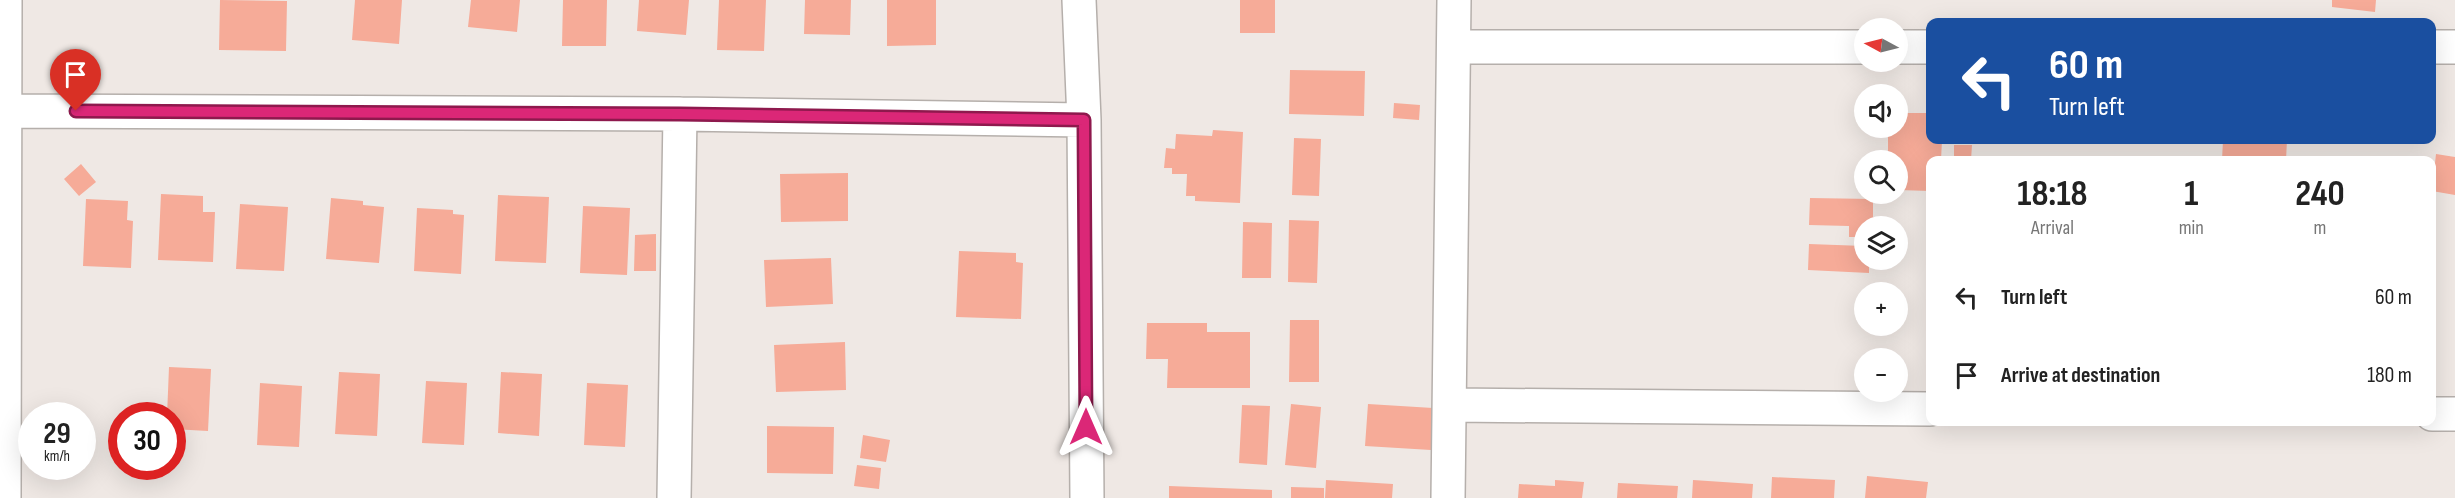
<!DOCTYPE html>
<meta charset="utf-8">
<style>
:root{--surface:#fff;--page:#f2f2f2;--text:#222;--muted:#767676}
body{margin:0;font-family:"Sofia Sans Condensed",sans-serif;background:var(--page);color:var(--text);height:100vh;display:flex;flex-direction:column;font-size:22px;white-space:nowrap}
*{box-sizing:border-box;margin:0}
p{font-size:20px;color:var(--muted)}
.icon{flex:none;width:33px;height:33px;fill:none;stroke:currentColor;stroke-width:2;stroke-linecap:round;stroke-linejoin:round}
.map{position:relative;flex:1;overflow:hidden}
.details{position:absolute;left:1926px;top:156px;width:510px;height:270px;display:flex;flex-direction:column;background:var(--surface);border-radius:12px;box-shadow:0 6px 24px #0002}
.details>*{flex:none}
.banner{position:absolute;left:1926px;top:18px;width:510px;height:126px;border-radius:12px;box-shadow:0 6px 24px #0002;background:#1a4fa0;color:#fff;overflow:hidden}
.needle{width:39px;rotate:277deg}
.buttons{position:absolute;left:1854px;top:18px;display:grid;gap:12px}
.buttons a{display:grid;place-items:center;width:54px;height:54px;border-radius:50%;background:var(--surface);box-shadow:0 6px 24px #0002;font-size:30px}
.speed{position:absolute;left:18px;top:402px;display:flex;gap:12px;font-size:30px;font-weight:700;text-align:center}
.speed>*{display:grid;place-content:center;width:78px;height:78px;border-radius:50%;background:var(--surface);box-shadow:0 6px 24px #0002;line-height:1}
.speed small{font-size:15px;font-weight:400}
.speed .limit{border:9px solid #d22;background:#fff;color:#111}
.pin{position:absolute;display:grid;place-items:center;width:51px;height:51px;color:#fff;margin:-62px -26px;border-radius:50% 50% 50% 0;rotate:-45deg;box-shadow:0 0 6px #0007}
.pin .icon{rotate:45deg}
.me{position:absolute;width:66px;margin:-33px;rotate:0deg;stroke-linejoin:round;filter:drop-shadow(0 0 4px #0008)}
.turn{display:flex;align-items:center;gap:21px;height:126px;padding:0 24px;font-size:27px}
.turn .icon{width:78px;height:78px;stroke-width:2.5}
.turn b{display:block;font-size:42px;line-height:51px}
.eta{display:flex;justify-content:space-evenly;align-items:center;height:102px;text-align:center}
.eta b{font-size:36px;font-weight:700;line-height:42px}
ul{padding:0;list-style:none}
li{display:flex;align-items:center;gap:18px;height:78px;padding:0 24px}
li div{flex:1}
li b{display:block;font-size:22px}
li em{font-style:normal}
.map>svg:first-child{display:block}
.building{fill:#f6ab98}
.lines{fill:none;stroke-linecap:round;stroke-linejoin:round}
.minor-casing{stroke:#b5afab;stroke-width:36}
.minor{stroke:#fff;stroke-width:33}
.route-casing{stroke:#8e194d;stroke-width:15}
.route{stroke:#db2777;stroke-width:10}
</style>
<div class="map">
<svg width="2455" height="498" viewBox="0 0 2455 498">
<rect width="100%" height="100%" fill="#efe8e4"/>
<!-- building -->
<path class="building" d="M220,0L287,1L286,51L219,50Z
M355,0H402L399,44L352,40Z
M471,0H520L517,32L468,27Z
M563,0H607L606,46H562Z
M639,0H689L686,35L637,31Z
M719,0H766L764,51L717,50Z
M805,0H851L850,35L804,34Z
M887,0H936V45L887,46Z
M1240,0H1275V33H1240Z
M2332,0H2376L2375,12L2332,7Z
M1290,70L1365,71L1364,116L1289,114Z
M1394,103L1420,105L1419,120L1393,118Z
M1898,113H1930V140H1942L1941,160H1930V191L1898,190V160H1888V128H1898Z
M1213,130L1243,132L1240,203L1195,201V196H1186L1187,174H1172V168H1164L1166,148L1175,149L1176,134L1212,136Z
M1294,138L1321,139L1319,196L1292,195Z
M2223,140H2287L2286,160H2222Z
M1954,145H1972L1971,160H1954Z
M2436,154L2455,157V195L2432,191Z
M81,164L96,182L79,196L64,179Z
M848,173V221L781,222L780,174Z
M161,194L203,196V212H215L213,262L158,260Z
M498,195L549,197L546,263L495,261Z
M331,198L363,201V205L384,207L379,263L326,259Z
M1810,198L1873,199V217H1883V226H1864V237H1849V226L1809,225Z
M86,199L128,201L127,220L133,221L131,268L83,266Z
M240,204L288,207L284,271L236,269Z
M583,206L630,208L627,275L580,273Z
M417,208L453,210V214L464,215L461,274L414,271Z
M1289,220L1319,221L1317,283L1288,282Z
M1243,222L1272,223L1271,278H1242Z
M656,234V271H634L635,235Z
M1809,244L1864,246V260H1869V273L1808,270Z
M959,251L1016,253V262L1023,263L1021,319L956,317Z
M831,258L833,304L766,307L764,260Z
M1290,320H1319V382H1289Z
M1147,323H1207V332H1250V388H1167L1168,359H1146Z
M845,342L846,390L776,392L774,345Z
M169,367L211,369L208,431L172,429V416H167Z
M339,372L380,374L377,436L335,434Z
M501,372L542,374L539,436L498,433Z
M426,381L467,383L464,445L422,443Z
M260,383L302,386L299,447L257,445Z
M587,383L628,385L625,447L584,445Z
M1291,404L1321,407L1316,468L1285,465Z
M1368,404L1433,408L1431,450L1365,446Z
M1242,405L1270,406L1267,465L1239,463Z
M767,426L834,427L833,474L767,473Z
M863,435L890,440L886,462L860,458Z
M857,465L881,468L879,489L854,486Z
M1867,476L1928,482L1926,498H1865Z
M1772,477L1835,480L1834,498H1771Z
M1326,480L1393,484L1392,498H1325Z
M1555,480L1584,482L1582,498H1518L1519,484L1555,486Z
M1693,480L1753,484L1752,498H1692Z
M1618,483L1678,486L1677,498H1617Z
M1169,486L1272,490V498H1169Z
M1291,487L1324,488V498H1291Z"/>
<g class="lines">
<!-- minor casing -->
<g class="minor-casing">
<path id="minor" d="M1079,0L1084,120L1087,498
M1455,47H1864
M1898,47H1930
M2432,47H2455
M6,111L680,114L1084,120
M1451,405L1930,409
M2432,414H2455
M4,498L5,0
M674,498L680,114
M1448,498L1454,0"/>
</g>
<!-- minor -->
<use href="#minor" class="minor"/>
</g>
<g class="lines">
<!-- route casing -->
<g class="route-casing">
<path id="route" d="M76,111L680,114L1084,120L1086,427"/>
</g>
<!-- route -->
<use href="#route" class="route"/>
</g>
</svg>
<div class="buttons">
<a><svg class="needle" viewBox="-14 -14 28 28"><path d="M0-13l5 13h-10z" fill="#e53935"/><path d="M0 13l5-13h-10z" fill="#767676"/></svg></a>
<a><svg class="icon" aria-label="sound" viewBox="0 0 24 24"><path d="M4 9h4l5-4v14l-5-4H4zM17 9q2 3 0 6"/></svg></a>
<a><svg class="icon" aria-label="search" viewBox="0 0 24 24"><circle cx="10" cy="10" r="6"/><path d="M15 15l6 6"/></svg></a>
<a><svg class="icon" aria-label="layers" viewBox="0 0 24 24"><path d="M12 4l9 5-9 5-9-5zM3 14l9 5 9-5"/></svg></a>
<a>+</a>
<a>−</a>
</div>
<div class="speed"><div>29<small>km/h</small></div><div class="limit">30</div></div>
<div class="pin" style="left:76px;top:111px;background:#d93025"><svg class="icon" aria-label="arrive" viewBox="0 0 24 24"><path d="M6 21V4h12l-3 4 3 4H6"/></svg></div>
<svg class="me" style="left:1086px;top:427px" viewBox="-20 -20 40 40"><path d="M0-17L14 15 0 8-14 15z" fill="#db2777" stroke="#fff" stroke-width="4"/></svg>
<div class="banner">
<div class="turn"><svg class="icon" aria-label="left" viewBox="0 0 24 24"><path d="M17 20v-9H6M10 6l-5 5 5 5"/></svg><div><b>60 m</b>Turn left</div></div>
</div>
<section class="details">
<div class="eta">
<div><b>18:18</b><p>Arrival</p></div>
<div><b>1</b><p>min</p></div>
<div><b>240</b><p>m</p></div>
</div>
<ul>
<li><svg class="icon" aria-label="left" viewBox="0 0 24 24"><path d="M17 20v-9H6M10 6l-5 5 5 5"/></svg><div><b>Turn left</b></div><em>60 m</em></li>
<li><svg class="icon" aria-label="arrive" viewBox="0 0 24 24"><path d="M6 21V4h12l-3 4 3 4H6"/></svg><div><b>Arrive at destination</b></div><em>180 m</em></li>
</ul>
</section>
</div>
